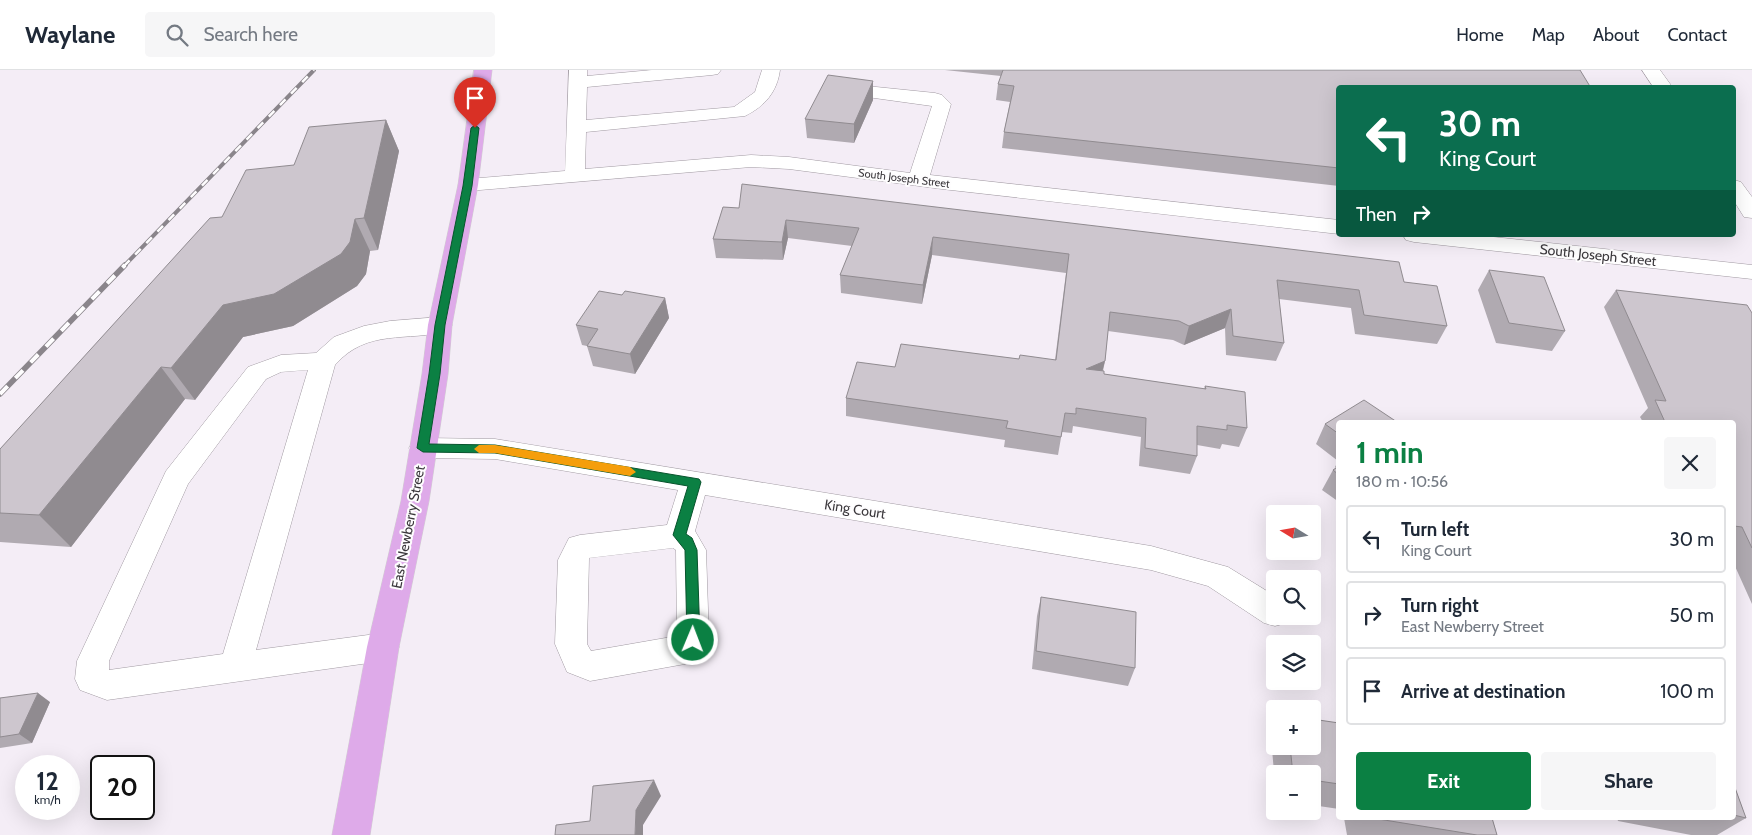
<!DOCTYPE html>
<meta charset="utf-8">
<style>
:root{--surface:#fff;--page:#f6f6f7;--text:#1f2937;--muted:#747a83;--line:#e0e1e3;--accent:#0b8043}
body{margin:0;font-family:Cabin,sans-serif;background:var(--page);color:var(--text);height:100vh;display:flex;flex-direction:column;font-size:19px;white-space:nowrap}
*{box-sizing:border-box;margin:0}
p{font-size:16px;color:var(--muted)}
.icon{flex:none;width:28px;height:28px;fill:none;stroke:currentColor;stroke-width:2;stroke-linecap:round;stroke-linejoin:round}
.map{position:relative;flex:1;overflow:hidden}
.drawer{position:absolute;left:1336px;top:350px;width:400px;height:400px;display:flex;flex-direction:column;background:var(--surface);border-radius:5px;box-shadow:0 5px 20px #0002}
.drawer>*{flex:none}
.guide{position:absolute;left:1336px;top:15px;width:400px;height:152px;border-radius:5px;box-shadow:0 5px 20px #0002;background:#0b6e4f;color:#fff;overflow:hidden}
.needle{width:32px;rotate:281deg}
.buttons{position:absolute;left:1266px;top:435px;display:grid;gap:10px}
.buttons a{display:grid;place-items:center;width:55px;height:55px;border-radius:5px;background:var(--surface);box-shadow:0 5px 20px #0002;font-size:25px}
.speed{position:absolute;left:15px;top:685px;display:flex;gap:10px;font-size:25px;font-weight:700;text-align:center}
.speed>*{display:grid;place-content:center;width:65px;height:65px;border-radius:50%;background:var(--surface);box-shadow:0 5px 20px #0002;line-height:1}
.speed small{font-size:12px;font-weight:400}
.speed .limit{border:2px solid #111;border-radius:8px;background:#fff;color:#111}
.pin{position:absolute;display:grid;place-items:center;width:42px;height:42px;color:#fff;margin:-51px -21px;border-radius:50% 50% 50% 0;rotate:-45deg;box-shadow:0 0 5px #0007}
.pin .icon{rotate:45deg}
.me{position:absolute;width:55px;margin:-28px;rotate:1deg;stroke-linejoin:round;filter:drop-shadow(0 0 4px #0008)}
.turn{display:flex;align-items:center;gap:18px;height:105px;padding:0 20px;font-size:22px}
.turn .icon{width:65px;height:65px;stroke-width:2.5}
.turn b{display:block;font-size:35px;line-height:42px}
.then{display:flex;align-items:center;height:48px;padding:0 20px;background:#0003;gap:10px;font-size:19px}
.round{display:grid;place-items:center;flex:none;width:52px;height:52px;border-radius:5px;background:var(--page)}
.summary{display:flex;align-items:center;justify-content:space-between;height:85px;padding:0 20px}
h1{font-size:30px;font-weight:700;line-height:38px;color:var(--accent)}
.primary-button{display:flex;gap:10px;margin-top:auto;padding:10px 20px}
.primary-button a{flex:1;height:58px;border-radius:5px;background:var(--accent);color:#fff;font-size:20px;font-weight:700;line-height:58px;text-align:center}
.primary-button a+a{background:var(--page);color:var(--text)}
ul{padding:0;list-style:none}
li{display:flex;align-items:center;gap:15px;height:68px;margin:0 10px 8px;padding:0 10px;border:2px solid var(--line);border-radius:5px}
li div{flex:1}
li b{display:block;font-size:19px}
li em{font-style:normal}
header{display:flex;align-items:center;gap:30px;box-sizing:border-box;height:70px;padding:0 25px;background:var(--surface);border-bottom:1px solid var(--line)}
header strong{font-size:24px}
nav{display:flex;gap:28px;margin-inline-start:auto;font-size:18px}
.search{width:350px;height:45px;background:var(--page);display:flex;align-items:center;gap:12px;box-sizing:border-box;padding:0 18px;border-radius:5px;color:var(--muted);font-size:19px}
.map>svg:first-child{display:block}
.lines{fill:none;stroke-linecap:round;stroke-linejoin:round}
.minor-casing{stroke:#a19aa2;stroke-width:1}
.major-casing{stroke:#d0cfd0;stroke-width:1}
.minor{fill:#fff;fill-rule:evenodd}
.major{fill:#deaae9;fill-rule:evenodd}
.rail-far1-casing{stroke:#8a858b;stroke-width:4}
.rail-casing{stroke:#8a858b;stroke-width:5.5}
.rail-far1{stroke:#fefdfe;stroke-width:2.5;stroke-dasharray:8;stroke-linecap:butt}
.rail{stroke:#fefdfe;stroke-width:4;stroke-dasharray:11;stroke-linecap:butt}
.wall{fill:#b0aab1}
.shaded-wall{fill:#908b90}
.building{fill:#cdc6ce;stroke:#908b90}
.route{fill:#0b8043;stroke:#07532c}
.slow{fill:#f59e0b}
.labels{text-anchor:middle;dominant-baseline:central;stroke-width:4;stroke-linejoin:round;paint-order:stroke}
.far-street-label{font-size:11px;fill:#3b383c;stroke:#fefdfe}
.street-label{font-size:14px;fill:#3b383c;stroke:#fefdfe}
</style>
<header>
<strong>Waylane</strong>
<div class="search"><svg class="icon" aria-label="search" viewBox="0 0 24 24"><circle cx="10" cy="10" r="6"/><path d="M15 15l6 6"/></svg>Search here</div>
<nav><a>Home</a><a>Map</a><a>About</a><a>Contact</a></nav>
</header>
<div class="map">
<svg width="1752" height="765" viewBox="0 0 1752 765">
<rect width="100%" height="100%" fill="#f4edf6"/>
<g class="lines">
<!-- minor casing -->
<g class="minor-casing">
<path id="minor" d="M569,0H587V6L652,0H721L718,4L712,5L587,17L586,50L734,37L755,22L762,0H780C777,22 765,36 745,46L586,62L585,99L751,85L789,87L910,103L932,36L831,22L828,18L831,14L837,13L935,23L942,25L951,34L930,105L1339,150V164L942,119L789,99L751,97L468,121L461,119L458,115L461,111L468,109L565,101Z
M1642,0H1660L1673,18H1654Z
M1734,110L1741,112L1752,127V148L1744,147L1734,131Z
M1403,165H1475L1752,195V209L1414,172L1406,170Z
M440,247L449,249L452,255L449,261C407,272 367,258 335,295L256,580L383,563L394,567L399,577L394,587L383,591L107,630L80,620L75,609L77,591L166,401L248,297L281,285L316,283L334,267L364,256L390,251ZM308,300L223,584L109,600V591L188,414L266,309L281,302Z
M423,368L495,369L1151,476L1228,497L1275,526V546H1289L1286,553L1275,556L1264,553L1208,516L1151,500L705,425L695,461L706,480L709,570C703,583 698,589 685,594L590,611L567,602L555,574L558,490L569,468L580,465L667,455L678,420L495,389L423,388L413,385L409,378L413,371ZM673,478L676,480L677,566L591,581L587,574L589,488Z"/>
</g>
<!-- major casing -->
<g class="major-casing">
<path id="major" d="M474,0H492L478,115L452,255L448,304L429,431L399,577L370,765H332L367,577L401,431L422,304L428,255L458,115Z"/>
</g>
<!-- minor -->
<use href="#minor" class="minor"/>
<!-- major -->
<use href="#major" class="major"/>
<!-- rail-far1 casing -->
<g class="rail-far1-casing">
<path id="rail-far1" d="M124,196L314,0"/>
</g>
<!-- rail casing -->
<g class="rail-casing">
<path id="rail" d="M0,324L125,195"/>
</g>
<!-- rail-far1 -->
<use href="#rail-far1" class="rail-far1"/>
<!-- rail -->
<use href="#rail" class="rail"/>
</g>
<!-- wall -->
<path class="wall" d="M945,0H1580L1339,18V116L1002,78L1004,62L1010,32L996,30L998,14L1001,6Z
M873,11V30L854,73L807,68L805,49Z
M386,50L399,81L378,180L370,181L366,204L357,216L293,256L243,267L195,330L185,329L71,477L0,472V379L222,147L294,95Z
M723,137L1404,212L1447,256L1437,274L1355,264L1351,238L1279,229L1284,273L1276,291L1226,285L1225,258L1184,275L1173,270L1108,261L1105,291L1103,301L1104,304L1204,319L1205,316L1247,358L1239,377L1222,374L1220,379L1197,375V386L1190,404L1139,396L1141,367L1073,356L1072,363L1062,362L1058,385L1004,377L1005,370L846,346V328L895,297L1019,289L1055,290L1066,203L932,185L922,234L841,223L840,205L852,176L788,168L783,190L716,188L713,169Z
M1489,200L1565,261L1552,281L1496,273L1478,220Z
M1616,220L1752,243V534L1734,494V352H1643L1640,347L1648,338L1604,237Z
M622,225L665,228L669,248L635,304L593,296L587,276L582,275L576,255Z
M1339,352V432L1322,420L1333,400L1336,398L1335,397L1338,391L1316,374L1325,354Z
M1041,527L1135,598L1128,616L1032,599L1037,546Z
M0,629L50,632L32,673L0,678Z
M1339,653V739L1312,735V704H1275V713L1271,668L1275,662V676H1312Z
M1734,715L1746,748L1717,765H1691L1618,751L1617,748H1734Z
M1344,748H1492L1497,765H1347Z"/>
<!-- shaded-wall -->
<path class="shaded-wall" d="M873,11V30L854,73V54Z
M386,50L399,81L378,180L364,148Z
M355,149L370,181L366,204L357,216L293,256L243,267L195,330L171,298L223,235Z
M786,150L788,168L783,190L782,172Z
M933,167L932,185L922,234L923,215Z
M665,228L669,248L635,304L630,284Z
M1231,239L1225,258L1184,275L1189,256Z
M1105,291L1100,310L1086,299Z
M161,297L185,329L71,477L39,445Z
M38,623L50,632L32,673L19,664Z
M654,710L661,726L643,755V765H635L636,740Z"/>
<!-- building -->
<path class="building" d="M1003,0H1580L1591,18H1339V98L1004,62L1014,16L998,14Z
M828,5L873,11L854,54L805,49Z
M386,50L364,148L355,149L350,172L341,184L274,224L223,235L171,298L161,297L39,445L0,443V379L210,148L222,147L246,100L294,95L309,57Z
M742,114L1399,192L1404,212L1437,216L1447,256L1364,245L1359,220L1277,210L1284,273L1233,266L1231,239L1189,256L1179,251L1110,242L1105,291L1086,299L1104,301V304L1206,319L1205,316L1245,322L1247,358L1227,355V360L1197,356V386L1145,378L1146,348L1076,338V344L1065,343L1061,367L1006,358L1008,351L846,328L857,292L895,297L901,274L1019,289L1020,285L1056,290L1069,184L933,167L923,215L840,205L859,158L786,150L782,172L713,169L723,137L739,138Z
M1489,200L1544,207L1565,261L1509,253Z
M1616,220L1747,235L1752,243V478L1742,457L1734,456V352H1665L1655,330L1666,331Z
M599,221L622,225L625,221L665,228L630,284L587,276L598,259L576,255Z
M1364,330L1397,352H1339V364L1325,354Z
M1339,396V405L1333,400Z
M1041,527L1136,542L1135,598L1036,581Z
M38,623L19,664L0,667V628Z
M1312,649L1339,653V714L1312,710V704H1293L1290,676H1312Z
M654,710L636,740L635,765H555L556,755L590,751L593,716Z
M1734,715L1746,748L1734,745Z
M1372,748H1492L1497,765H1477Z"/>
<!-- route -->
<path class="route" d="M475,55L479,58L472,116L445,255L440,304L429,374L495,375L699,409L701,412L686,464L692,468L697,480L700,570L698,574L693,575L689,574L687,570L685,480L673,465L688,416L495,383L423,382L417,378L429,304L435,255L463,116L471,58Z"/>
<!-- slow -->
<path class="slow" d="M479,375H495L630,397L636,402L630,406L495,383H479L474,379Z"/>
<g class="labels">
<!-- far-street labels -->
<g class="far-street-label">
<text transform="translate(904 108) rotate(7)">South Joseph Street</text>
</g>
<!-- street labels -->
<g class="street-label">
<text transform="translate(1598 185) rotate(6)">South Joseph Street</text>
<text transform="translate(855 439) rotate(9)">King Court</text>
<text transform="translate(408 457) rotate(-79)">East Newberry Street</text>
</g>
</g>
</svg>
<div class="buttons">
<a><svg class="needle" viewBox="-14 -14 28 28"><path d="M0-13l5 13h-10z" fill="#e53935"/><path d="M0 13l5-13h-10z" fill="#747a83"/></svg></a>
<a><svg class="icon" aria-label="search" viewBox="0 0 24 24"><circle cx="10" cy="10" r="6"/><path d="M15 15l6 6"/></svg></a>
<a><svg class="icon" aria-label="layers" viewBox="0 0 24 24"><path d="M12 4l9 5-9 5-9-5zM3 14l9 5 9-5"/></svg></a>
<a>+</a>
<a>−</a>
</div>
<div class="speed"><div>12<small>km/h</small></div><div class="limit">20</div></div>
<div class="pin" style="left:475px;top:58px;background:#d93025"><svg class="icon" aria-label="arrive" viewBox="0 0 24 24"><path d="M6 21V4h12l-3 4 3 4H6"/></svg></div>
<svg class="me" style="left:693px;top:570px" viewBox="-20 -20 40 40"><circle r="17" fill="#0b8043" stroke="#fff" stroke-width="3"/><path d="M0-11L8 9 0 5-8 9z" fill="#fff"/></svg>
<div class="guide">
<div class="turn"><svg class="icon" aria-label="left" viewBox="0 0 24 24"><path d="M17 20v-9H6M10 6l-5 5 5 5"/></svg><div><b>30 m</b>King Court</div></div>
<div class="then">Then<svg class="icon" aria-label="right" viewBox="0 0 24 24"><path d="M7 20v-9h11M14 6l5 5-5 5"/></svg></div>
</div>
<section class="drawer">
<div class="summary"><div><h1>1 min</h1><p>180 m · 10:56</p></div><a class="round"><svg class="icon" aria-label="close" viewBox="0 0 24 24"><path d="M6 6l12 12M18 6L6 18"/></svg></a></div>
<ul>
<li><svg class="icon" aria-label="left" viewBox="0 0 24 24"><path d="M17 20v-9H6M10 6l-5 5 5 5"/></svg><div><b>Turn left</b><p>King Court</p></div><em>30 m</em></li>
<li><svg class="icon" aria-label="right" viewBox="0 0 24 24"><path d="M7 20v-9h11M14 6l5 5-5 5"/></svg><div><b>Turn right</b><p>East Newberry Street</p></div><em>50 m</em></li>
<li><svg class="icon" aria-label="arrive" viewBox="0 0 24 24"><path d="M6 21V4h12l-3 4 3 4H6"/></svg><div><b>Arrive at destination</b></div><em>100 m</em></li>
</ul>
<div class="primary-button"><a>Exit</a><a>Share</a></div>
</section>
</div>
